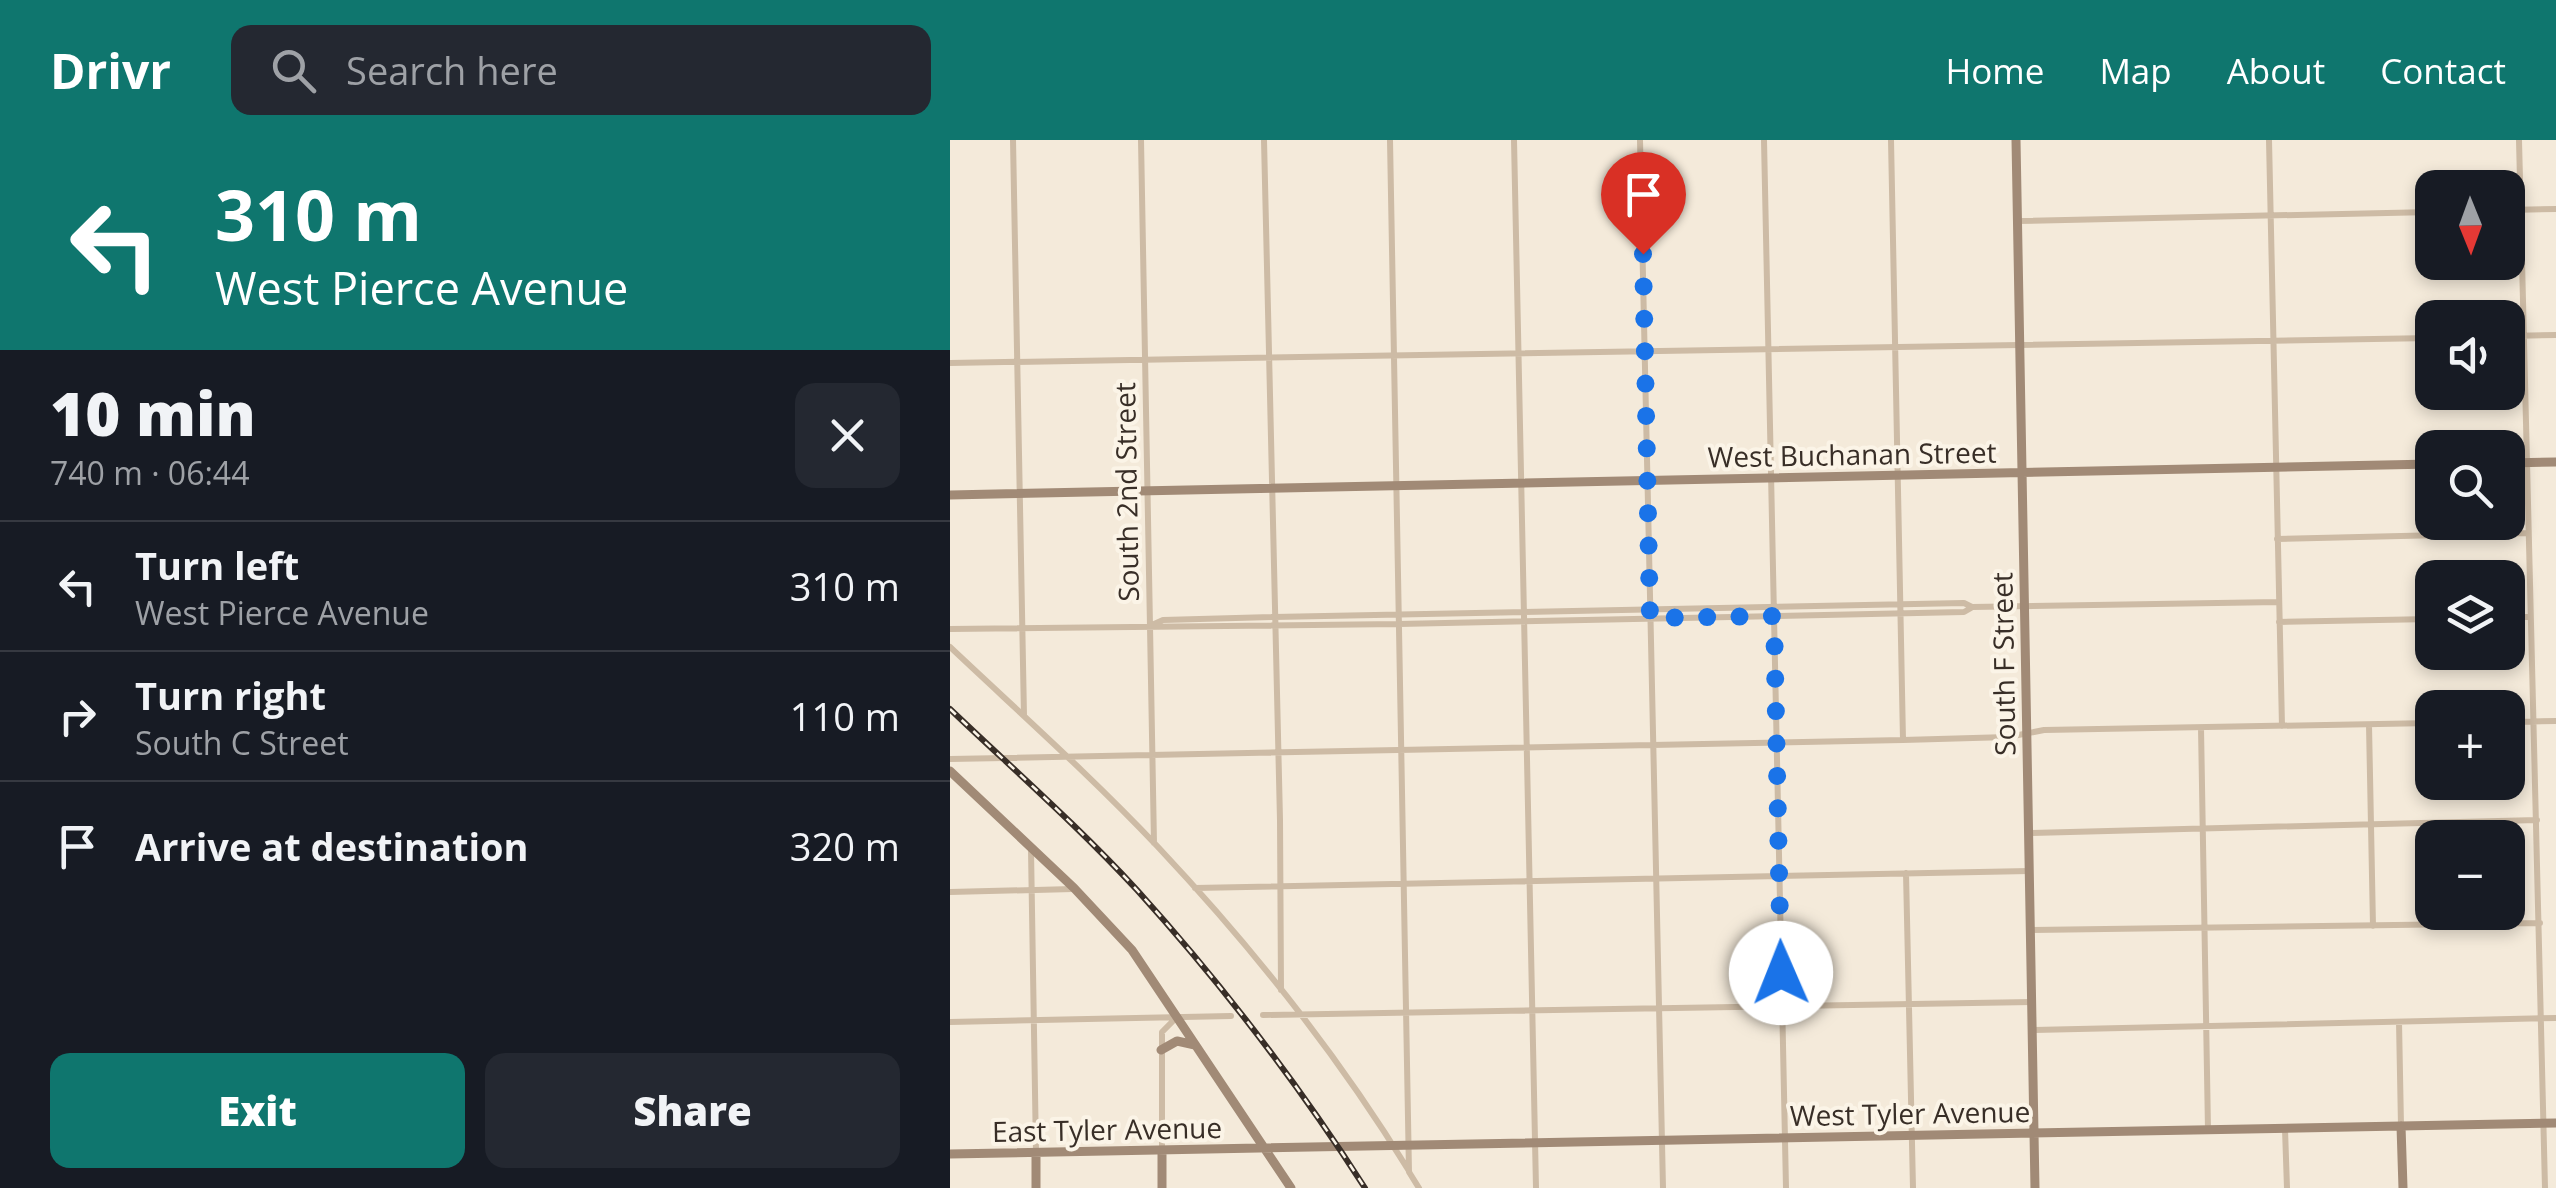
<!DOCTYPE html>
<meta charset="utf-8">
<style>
:root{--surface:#171b24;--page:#242831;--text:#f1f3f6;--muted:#9ea1a6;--line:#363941;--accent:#0f766e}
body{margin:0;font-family:"Open Sans",sans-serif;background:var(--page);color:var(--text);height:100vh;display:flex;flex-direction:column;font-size:38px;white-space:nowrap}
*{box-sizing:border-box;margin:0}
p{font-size:32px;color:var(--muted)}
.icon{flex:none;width:55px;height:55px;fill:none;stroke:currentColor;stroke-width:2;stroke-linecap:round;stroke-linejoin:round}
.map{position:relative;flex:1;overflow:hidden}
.side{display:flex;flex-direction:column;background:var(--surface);width:950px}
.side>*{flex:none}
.guide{background:#0f766e;color:#fff;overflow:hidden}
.needle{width:65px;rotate:179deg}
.tools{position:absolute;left:1465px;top:30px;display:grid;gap:20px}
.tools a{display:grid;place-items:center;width:110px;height:110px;border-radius:20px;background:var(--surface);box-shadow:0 5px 15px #0003;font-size:50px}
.pin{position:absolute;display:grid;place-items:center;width:85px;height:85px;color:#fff;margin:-102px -42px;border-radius:50% 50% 50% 0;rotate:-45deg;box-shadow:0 0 10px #0007}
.pin .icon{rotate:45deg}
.me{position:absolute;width:110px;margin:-55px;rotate:359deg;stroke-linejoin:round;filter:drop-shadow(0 0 8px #0008)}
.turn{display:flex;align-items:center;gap:35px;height:210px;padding:0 50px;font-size:45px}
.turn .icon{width:130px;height:130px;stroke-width:2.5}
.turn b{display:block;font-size:70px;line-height:85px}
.round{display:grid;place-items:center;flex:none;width:105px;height:105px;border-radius:20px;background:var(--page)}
.head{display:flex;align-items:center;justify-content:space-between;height:170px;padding:0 50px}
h1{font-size:60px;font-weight:800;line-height:75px}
.button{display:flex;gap:20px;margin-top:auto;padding:20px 50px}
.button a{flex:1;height:115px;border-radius:20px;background:var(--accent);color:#fff;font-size:40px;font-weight:800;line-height:115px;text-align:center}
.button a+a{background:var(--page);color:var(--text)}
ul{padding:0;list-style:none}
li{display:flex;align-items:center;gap:30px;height:130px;padding:0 50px;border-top:2px solid var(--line)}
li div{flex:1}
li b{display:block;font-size:38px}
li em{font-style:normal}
header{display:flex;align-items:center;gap:60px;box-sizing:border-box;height:140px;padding:0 50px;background:var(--accent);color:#fff}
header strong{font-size:48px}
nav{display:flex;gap:55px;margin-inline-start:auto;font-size:35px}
.search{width:700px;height:90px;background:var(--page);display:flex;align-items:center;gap:25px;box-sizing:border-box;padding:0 35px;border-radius:20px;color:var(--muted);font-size:38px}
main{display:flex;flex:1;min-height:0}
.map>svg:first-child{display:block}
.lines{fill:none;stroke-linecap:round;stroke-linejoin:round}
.street{stroke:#cdbba5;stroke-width:6}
.secondary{stroke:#a18a76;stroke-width:9}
.rail-casing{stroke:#382e27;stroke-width:6}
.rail{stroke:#fbf4e7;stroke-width:2.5;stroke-dasharray:8;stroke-linecap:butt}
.route{stroke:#1a73e8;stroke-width:18;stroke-dasharray:0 32.4}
.labels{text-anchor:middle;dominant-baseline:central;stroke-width:8;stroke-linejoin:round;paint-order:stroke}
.street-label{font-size:28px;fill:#382e27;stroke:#fbf4e7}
</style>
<header>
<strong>Drivr</strong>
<div class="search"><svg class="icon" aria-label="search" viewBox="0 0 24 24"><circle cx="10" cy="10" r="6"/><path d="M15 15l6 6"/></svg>Search here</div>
<nav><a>Home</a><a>Map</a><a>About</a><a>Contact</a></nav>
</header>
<main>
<section class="side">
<div class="guide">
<div class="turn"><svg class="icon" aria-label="left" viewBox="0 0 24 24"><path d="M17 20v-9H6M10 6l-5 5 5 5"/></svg><div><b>310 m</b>West Pierce Avenue</div></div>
</div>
<div class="head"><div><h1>10 min</h1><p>740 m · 06:44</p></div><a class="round"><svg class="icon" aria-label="close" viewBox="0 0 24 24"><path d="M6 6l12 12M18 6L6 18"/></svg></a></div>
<ul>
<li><svg class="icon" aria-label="left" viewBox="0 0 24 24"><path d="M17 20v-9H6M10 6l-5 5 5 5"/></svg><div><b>Turn left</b><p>West Pierce Avenue</p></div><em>310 m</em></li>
<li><svg class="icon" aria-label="right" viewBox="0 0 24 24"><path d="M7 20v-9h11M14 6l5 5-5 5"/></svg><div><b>Turn right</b><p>South C Street</p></div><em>110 m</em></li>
<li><svg class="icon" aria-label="arrive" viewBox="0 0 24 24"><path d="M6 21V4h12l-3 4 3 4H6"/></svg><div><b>Arrive at destination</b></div><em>320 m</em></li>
</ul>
<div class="button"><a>Exit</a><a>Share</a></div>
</section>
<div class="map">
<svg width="1606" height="1048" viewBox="0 0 1606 1048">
<rect width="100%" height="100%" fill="#f4eada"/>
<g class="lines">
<!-- street -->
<path class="street" d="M63,0L74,576
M191,0L204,703
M314,0L330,680L331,850
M440,0L459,1032L469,1048
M564,0L586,1048
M690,0L713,1048
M814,0L836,1048
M941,0L953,600
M1319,0L1332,586
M1569,0L1595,1048
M1558,70L1606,69
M1067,81L1482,72
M1558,196L1606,195
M0,223L1482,198
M1327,399L1576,393
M1558,477H1579
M1329,482L1482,479
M202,485L213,480L324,477L1014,463L1022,467L1329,462
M0,489L449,484L1014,472L1021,468
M0,507C70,573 142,637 208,707C301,806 388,915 459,1031
M1558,582L1606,581
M1419,585L1423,786
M1251,588L1258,990
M0,619L953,600L1058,597L1094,590L1482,583
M1078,693L1587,680
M81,710L86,1012
M956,733L963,1048
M245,748L1079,731
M0,752L123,749
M1081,790L1590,783
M313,875L1082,862
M0,882L281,876
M1449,882L1451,986
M1084,890L1606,878
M1335,989L1337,1048
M212,1009V892L226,878"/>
<!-- secondary -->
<path class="secondary" d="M1066,0L1085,1048
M1558,323L1606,322
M0,355L1482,324
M0,631L124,748L182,810L341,1048
M211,910L227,901L245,905
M1451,986L1453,1048
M212,1011V1048
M86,1013V1048
M0,1014L1606,983"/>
<!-- rail casing -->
<g class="rail-casing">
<path id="rail" d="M0,569C63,629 128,686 187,750C271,843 347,942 415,1048"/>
</g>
<!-- rail -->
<use href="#rail" class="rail"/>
</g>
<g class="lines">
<!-- route -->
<path class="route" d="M693,114L700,478L824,476L831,833"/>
</g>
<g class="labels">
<!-- street labels -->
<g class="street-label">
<text transform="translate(902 314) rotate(-1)">West Buchanan Street</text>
<text transform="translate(176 352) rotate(-91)">South 2nd Street</text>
<text transform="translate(1053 524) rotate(-91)">South F Street</text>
<text transform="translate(960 973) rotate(-1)">West Tyler Avenue</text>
<text transform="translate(157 989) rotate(-1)">East Tyler Avenue</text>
</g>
</g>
</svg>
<div class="tools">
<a><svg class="needle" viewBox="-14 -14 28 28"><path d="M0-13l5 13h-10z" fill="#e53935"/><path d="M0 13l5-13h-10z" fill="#9ea1a6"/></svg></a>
<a><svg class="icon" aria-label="sound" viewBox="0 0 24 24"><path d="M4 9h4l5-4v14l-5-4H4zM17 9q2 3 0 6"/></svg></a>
<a><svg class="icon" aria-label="search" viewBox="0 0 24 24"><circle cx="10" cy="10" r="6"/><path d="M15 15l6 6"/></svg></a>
<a><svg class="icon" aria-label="layers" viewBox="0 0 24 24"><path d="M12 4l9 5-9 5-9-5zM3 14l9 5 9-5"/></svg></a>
<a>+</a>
<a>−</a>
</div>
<div class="pin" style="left:693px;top:114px;background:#d93025"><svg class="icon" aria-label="arrive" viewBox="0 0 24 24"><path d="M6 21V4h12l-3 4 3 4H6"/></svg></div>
<svg class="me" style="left:831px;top:833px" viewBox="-20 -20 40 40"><circle r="19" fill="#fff"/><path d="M0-13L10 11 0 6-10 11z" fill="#1a73e8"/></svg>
</div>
</main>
